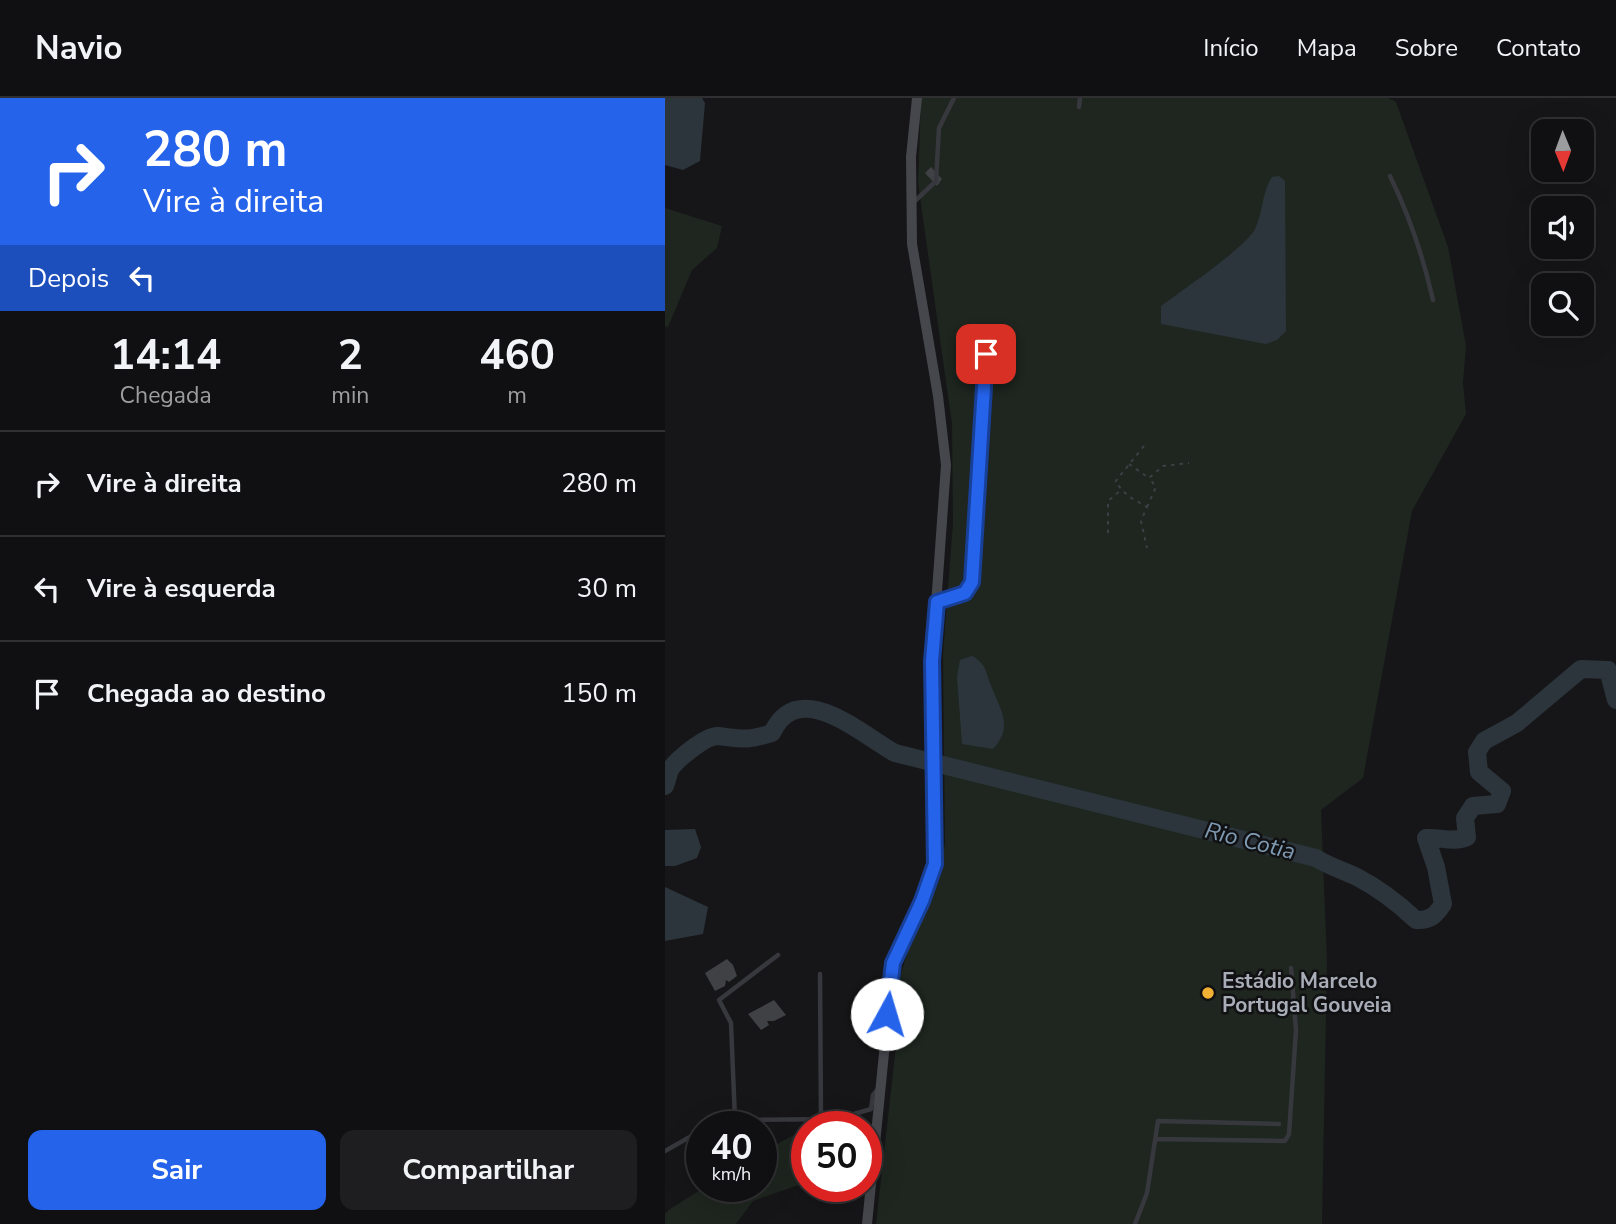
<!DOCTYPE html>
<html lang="pt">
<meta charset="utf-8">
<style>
:root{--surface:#101012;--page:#1e1e20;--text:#f1f3f6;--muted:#9c9d9f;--line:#303032;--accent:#2563eb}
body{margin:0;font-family:"Nunito Sans",sans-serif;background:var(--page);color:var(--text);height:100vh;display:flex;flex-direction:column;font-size:26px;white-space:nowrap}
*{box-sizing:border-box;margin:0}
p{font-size:23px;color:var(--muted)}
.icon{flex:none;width:38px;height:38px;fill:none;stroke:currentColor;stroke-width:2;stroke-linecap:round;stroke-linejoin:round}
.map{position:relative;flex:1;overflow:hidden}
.panel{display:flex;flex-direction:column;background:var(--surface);width:665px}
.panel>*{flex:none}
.banner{background:#2563eb;color:#fff;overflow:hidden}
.needle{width:46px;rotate:179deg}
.controls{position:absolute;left:866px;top:21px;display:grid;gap:14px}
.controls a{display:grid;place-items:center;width:63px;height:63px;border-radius:14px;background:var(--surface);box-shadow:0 7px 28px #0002,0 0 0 2px var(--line);font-size:35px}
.speed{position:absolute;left:21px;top:1013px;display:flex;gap:14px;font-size:35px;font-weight:700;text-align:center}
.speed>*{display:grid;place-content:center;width:91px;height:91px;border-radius:50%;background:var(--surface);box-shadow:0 7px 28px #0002,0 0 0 2px var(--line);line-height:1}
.speed small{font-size:18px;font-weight:400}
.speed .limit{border:10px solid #d22;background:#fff;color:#111}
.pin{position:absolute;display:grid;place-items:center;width:60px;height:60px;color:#fff;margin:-30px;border-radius:14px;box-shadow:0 4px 10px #0006}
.me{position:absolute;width:77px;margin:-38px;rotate:6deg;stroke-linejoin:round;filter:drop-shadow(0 0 5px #0008)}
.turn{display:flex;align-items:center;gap:24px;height:147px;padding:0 28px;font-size:32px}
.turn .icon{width:91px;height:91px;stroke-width:2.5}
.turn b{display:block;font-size:49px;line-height:60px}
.then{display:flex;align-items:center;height:66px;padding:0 28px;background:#0003;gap:14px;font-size:26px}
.eta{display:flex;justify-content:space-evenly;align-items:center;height:119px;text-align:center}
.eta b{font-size:42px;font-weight:700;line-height:49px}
.cta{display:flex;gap:14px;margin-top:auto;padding:14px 28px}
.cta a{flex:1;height:80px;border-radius:14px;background:var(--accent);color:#fff;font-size:28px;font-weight:700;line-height:80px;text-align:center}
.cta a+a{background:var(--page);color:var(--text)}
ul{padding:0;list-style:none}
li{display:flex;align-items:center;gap:21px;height:105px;padding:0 28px;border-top:2px solid var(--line)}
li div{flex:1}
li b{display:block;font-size:26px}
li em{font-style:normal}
header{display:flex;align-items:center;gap:42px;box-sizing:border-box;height:98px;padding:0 35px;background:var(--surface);border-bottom:2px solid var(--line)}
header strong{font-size:33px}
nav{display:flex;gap:38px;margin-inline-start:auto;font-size:24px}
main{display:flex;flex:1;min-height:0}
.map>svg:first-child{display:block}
.green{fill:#1e261f}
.water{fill:#2c353c}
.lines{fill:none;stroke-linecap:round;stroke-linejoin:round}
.river{stroke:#2c353c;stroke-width:18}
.building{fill:#404145}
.path{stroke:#3d3f44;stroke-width:2;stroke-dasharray:3.5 5;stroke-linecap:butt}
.lane{stroke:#37383d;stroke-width:4.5}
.secondary{stroke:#45474d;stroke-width:10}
.route-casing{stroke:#184099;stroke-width:18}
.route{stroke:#2563eb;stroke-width:12}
.poi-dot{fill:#f2b134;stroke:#111113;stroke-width:2.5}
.labels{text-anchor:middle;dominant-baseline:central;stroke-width:5;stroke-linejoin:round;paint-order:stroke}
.poi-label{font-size:21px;font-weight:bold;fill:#a8adb8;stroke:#111113;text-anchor:start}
.water-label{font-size:23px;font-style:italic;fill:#7f9bb3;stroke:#111113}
</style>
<header>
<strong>Navio</strong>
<nav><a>Início</a><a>Mapa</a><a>Sobre</a><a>Contato</a></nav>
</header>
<main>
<section class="panel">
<div class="banner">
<div class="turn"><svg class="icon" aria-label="right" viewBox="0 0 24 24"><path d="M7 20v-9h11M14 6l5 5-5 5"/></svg><div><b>280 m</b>Vire à direita</div></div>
<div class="then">Depois<svg class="icon" aria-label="left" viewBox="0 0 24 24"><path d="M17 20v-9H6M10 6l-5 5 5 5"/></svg></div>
</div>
<div class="eta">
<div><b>14:14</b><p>Chegada</p></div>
<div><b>2</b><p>min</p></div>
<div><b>460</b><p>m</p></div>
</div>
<ul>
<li><svg class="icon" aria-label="right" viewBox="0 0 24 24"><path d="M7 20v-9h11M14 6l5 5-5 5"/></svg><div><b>Vire à direita</b></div><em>280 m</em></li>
<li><svg class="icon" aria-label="left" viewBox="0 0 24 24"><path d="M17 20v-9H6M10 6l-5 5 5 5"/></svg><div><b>Vire à esquerda</b></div><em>30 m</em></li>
<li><svg class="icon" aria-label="arrive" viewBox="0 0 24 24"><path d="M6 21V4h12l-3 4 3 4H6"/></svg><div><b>Chegada ao destino</b></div><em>150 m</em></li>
</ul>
<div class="cta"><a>Sair</a><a>Compartilhar</a></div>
</section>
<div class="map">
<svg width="951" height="1126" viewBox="0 0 951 1126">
<rect width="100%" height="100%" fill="#161618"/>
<!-- green -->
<path class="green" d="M256,0H723L731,4L783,149L801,248L798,285L801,316L747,413L698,680L656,712L662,863L657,1126H211L233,930L234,883L245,845L275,775L280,745L278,556L288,425L287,326L253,85Z
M0,110L57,128L52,150L27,172L3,229L0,228Z
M136,1033L142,1038V1084L88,1103L71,1126H0V1116L5,1111L40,1089L96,1088V1055Z"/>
<!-- water -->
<path class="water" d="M0,0H37L40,5L35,63L18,72L0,67Z
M614,78L620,83L621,233L612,242L601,246L496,226V208C516,193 580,150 590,131C598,114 597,94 607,79Z
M307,558C320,565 320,571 325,585C334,610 350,628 328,651L297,646L292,579L295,562Z
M30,731L36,749L32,760L10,768H0V732Z
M0,789L43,809L38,836L0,843Z"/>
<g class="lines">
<!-- river -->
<path class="river" d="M0,688C2,683 3,677 5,672C10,663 41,637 53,638C79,641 81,643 107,635C134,578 197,637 230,655L651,760C665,769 678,772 692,779C713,790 734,806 751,822C765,823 771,817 778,806L771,769L761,740C776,739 789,745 802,739L800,720L808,708L832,706L837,693L814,674L812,654L819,643L852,625L916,571L943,572L951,602"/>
</g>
<!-- building -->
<path class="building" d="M266,69L277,81L272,88L260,75Z
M62,861L68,867L72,878L64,884L61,882L60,888L50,893L40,875Z
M109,902L121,917L109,923H102L104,927L96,932L83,916Z"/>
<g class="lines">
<!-- path -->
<path class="path" d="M479,348L450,384L463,398L482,409L476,423L482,450
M464,366L484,380L498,368L524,365
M482,409L491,389L485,381
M443,435V403L456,392"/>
<!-- lane -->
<path class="lane" d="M414,9L415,0
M725,78C745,119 758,158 768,202
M249,104L271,83L274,30L289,0
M273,504L300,495L307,484L321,256
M155,876L156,1022
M70,1022L66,925L54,902L113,857
M43,1029L70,1022L172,1021
M194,1029L172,1021L206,1011L208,997L213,991
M201,1041L207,1056
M491,1041L620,1043L624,1036L631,932L626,870
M0,1053L37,1032
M470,1126L482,1095L493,1023L614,1026"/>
<!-- secondary -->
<path class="secondary" d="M202,1126L228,865L265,784L271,748L267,563L281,367L273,298L247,146L246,59L252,0"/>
</g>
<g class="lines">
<!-- route casing -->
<g class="route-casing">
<path id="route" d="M222,916L228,865L257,803L270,766L267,563L272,504L300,495L307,484L321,256"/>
</g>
<!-- route -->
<use href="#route" class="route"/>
</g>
<!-- markers -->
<circle class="poi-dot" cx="543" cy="895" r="7"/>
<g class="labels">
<!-- poi labels -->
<g class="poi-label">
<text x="557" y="883">Estádio Marcelo<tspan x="557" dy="24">Portugal Gouveia</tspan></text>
</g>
<!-- water labels -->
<g class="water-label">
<text transform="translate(585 743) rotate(14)">Rio Cotia</text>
</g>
</g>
</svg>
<div class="controls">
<a><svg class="needle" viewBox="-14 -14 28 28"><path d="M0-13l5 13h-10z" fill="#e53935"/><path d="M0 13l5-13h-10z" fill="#9c9d9f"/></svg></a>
<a><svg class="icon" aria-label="sound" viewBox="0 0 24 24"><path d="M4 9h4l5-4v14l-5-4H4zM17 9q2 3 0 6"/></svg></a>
<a><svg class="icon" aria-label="search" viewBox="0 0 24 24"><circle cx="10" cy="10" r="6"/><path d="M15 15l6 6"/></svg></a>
</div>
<div class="speed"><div>40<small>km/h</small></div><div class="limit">50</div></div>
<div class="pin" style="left:321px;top:256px;background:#d93025"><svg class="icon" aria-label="arrive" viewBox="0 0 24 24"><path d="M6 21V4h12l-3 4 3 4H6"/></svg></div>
<svg class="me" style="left:222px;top:916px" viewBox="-20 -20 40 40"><circle r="19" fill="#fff"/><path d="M0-13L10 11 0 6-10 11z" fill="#2563eb"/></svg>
</div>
</main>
